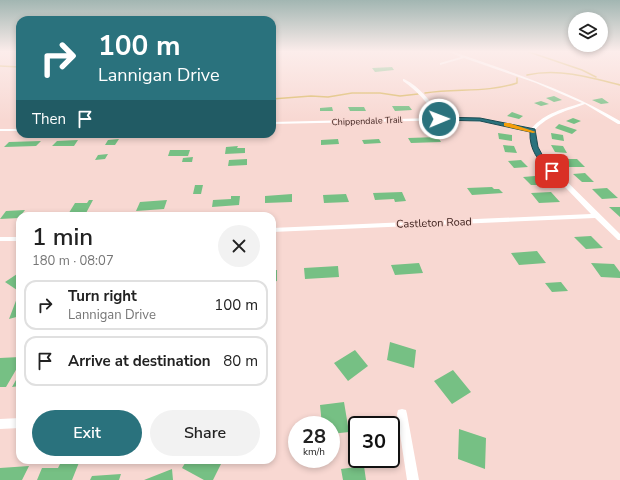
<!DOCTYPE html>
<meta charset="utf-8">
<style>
:root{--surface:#fff;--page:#f2f2f2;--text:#222;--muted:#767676;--line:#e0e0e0;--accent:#2a727d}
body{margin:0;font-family:"Nunito Sans",sans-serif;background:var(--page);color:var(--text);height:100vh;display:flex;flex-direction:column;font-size:15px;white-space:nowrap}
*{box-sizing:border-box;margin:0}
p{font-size:13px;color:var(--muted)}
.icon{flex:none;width:22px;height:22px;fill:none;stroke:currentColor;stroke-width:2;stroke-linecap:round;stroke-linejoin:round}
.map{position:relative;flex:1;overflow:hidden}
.drawer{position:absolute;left:16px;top:212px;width:260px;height:252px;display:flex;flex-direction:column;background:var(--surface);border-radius:12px;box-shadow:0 2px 6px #0003}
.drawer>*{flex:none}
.guide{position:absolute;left:16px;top:16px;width:260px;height:122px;border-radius:12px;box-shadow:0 2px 6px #0003;background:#2a727d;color:#fff;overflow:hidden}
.buttons{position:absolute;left:568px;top:12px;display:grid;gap:8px}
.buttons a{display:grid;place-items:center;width:40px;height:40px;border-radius:50%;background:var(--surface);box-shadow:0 2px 6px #0003;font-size:20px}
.speed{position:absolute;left:288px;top:416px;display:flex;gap:8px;font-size:20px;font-weight:700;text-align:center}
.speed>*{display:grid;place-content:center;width:52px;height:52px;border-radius:50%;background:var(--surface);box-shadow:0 2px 6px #0003;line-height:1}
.speed small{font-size:10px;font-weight:400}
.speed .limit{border:2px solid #111;border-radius:6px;background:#fff;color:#111}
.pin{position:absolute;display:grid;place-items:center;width:34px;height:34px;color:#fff;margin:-17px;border-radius:8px;box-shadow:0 2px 6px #0006}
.me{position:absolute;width:44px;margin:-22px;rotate:89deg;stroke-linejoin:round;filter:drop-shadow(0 0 3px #0008)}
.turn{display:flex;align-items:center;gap:14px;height:84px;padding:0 16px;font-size:18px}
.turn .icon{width:52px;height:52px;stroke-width:2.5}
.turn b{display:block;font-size:28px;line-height:34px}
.then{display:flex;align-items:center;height:38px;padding:0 16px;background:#0003;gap:8px;font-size:15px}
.round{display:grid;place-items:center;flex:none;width:42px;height:42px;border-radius:21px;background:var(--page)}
.overview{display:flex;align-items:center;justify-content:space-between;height:68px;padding:0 16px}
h1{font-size:24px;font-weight:600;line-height:30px}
.cta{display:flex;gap:8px;margin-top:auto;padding:8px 16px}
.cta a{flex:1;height:46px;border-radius:24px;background:var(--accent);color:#fff;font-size:16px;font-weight:600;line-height:46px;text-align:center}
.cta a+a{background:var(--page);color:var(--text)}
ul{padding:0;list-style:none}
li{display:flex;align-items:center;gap:12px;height:50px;margin:0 8px 6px;padding:0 8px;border:2px solid var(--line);border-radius:12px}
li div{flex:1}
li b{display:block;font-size:15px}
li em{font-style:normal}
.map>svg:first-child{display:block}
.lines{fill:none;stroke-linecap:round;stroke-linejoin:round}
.stream{stroke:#dab962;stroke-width:1.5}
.building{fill:#76c084}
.street{fill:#fff;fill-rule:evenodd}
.route{fill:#2a727d;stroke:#1b4a51}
.slow{fill:#f59e0b}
.labels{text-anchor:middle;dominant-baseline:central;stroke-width:3;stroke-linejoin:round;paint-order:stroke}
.far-street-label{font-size:9px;fill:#40231f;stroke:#f8d8d2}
.street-label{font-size:11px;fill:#40231f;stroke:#f8d8d2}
</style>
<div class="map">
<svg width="620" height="480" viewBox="0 0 620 480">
<rect width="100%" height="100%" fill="#f8d8d2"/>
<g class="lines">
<!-- stream -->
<path class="stream" d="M529,52L582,70L596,77
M0,66L20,67
M527,75C558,68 590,77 620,85
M425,93C456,88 487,93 517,83V78
M272,99L311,96L328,97L352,93H380L400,96L418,94"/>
</g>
<!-- building -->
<path class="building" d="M392,67L394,70L375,72L372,68Z
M554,96L562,100L554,102L546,98Z
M602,98L609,103L601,104L592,100Z
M541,101L549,104L541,106L534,103Z
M392,106H409L412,110L395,111Z
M332,107L333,111H320V108Z
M348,107H364L366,111H350Z
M512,112L523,116L519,119L507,116Z
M573,118L581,121L574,124L566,121Z
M559,124L577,130L572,134L555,128Z
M498,133L512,135V141L499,139Z
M551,133L563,135L564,141L552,139Z
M438,137L441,142L411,143L408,138Z
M119,139L115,145H105L108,140Z
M338,139L339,144L321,145V140Z
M379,139L381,143L364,144L362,140Z
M78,140L74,146H52L57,141Z
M41,141L36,146L4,147L9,142Z
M503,145L514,146L517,153L505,152Z
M551,145L563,146L567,153L555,152Z
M238,146L237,148H245V153L225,154L226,147Z
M170,150H190L188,156H168Z
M108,154L105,159L95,160L98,155Z
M193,157L192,162H182L183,158Z
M247,159V165L228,166L229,160Z
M559,159H577L585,167H566Z
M521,160L528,167L514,168L508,161Z
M585,173L594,182H582L573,174Z
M535,176L543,185H531L523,177Z
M195,185H203L201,194H193Z
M492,187L494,189H499L503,193L472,195L467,188Z
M607,188L618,198L602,199L592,189Z
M402,192L406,201L395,202L394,199L375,200L373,193Z
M551,192L560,202L539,203L531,193Z
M292,194V202L265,203V196Z
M346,194L349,202L324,203L323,195Z
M231,196H240L239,205L212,207L213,200L231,199Z
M89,200H93L85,215L67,216L75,203H87Z
M167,200L164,209L136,211L140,202Z
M609,207H620V217Z
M25,210L19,218L0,219L6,211Z
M591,236L603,248L586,249L574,237Z
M537,251L546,263L519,265L511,253Z
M419,263L423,273L395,275L391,265Z
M591,263L614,264L620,272V278L601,277Z
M338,266L339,277L305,279L304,268Z
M272,270H277V281L272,282Z
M20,272V292L5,282Z
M561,282L568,291L552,292L545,283Z
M20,297V316L9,319L17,298Z
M390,342L416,350L414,368L387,360Z
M355,350L368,366L348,381L334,363Z
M20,357V363L6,387H0V358Z
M453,370L471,392L452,404L434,381Z
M20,373V386L12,387Z
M344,402L349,432L331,434V425H322L320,405Z
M459,429L486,438L485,469L458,459Z
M62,460H80L72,480H37L42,468H58Z
M187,460H223L213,480H204L182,468Z
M29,466L22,480H0V468Z
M364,466L366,480H343L341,469Z
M172,469L173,480H144Z
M121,474L119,480H90L92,476Z"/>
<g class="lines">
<!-- street -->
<path class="street" d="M449,52H454C511,72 568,90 620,121V124H618L585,104C567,111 548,115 535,130L538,147L543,158L620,234V240H618L595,218L272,232V228L591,214L539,160L532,147L531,131L493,123L459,120L272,124V122L436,118C428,102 417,91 403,81V79H404C420,87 433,103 441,118C472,117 501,122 532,128C545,113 563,109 582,103L536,83L464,58L440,65V63L461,57Z
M0,129H20V131H0Z
M0,237H20V241H0Z
M402,409L406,410L407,414L419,480H407L397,414L398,410Z
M20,418V428L0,429V419Z"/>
</g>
<!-- sky -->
<linearGradient id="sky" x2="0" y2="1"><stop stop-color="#a2b6b2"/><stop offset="0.43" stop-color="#fcedeb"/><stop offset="1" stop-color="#fcedeb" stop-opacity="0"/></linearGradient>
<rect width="620" height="120" fill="url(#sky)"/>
<!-- route -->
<path class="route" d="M439,117L480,118L535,129L538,147L544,158L556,171L555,172H550C538,161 529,149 530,132L480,121L437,120L436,119Z"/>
<!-- slow -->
<path class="slow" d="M504,123H509L536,132L533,133L504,126Z"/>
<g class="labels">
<!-- far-street labels -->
<g class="far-street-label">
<text transform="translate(367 121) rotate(-2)">Chippendale Trail</text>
</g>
<!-- street labels -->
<g class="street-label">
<text transform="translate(434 223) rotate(-2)">Castleton Road</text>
</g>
</g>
</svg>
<div class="buttons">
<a><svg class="icon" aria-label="layers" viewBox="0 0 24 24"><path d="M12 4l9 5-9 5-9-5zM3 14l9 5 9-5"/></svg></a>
</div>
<div class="speed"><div>28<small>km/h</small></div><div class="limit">30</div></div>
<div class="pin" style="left:552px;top:171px;background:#d93025"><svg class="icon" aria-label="arrive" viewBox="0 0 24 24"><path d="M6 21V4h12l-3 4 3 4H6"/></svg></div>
<svg class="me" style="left:439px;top:119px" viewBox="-20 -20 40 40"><circle r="17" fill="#2a727d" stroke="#fff" stroke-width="3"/><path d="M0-11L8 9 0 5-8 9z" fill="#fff"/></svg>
<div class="guide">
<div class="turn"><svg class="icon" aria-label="right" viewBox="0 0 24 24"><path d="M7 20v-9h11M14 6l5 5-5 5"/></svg><div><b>100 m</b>Lannigan Drive</div></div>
<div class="then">Then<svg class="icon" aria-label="arrive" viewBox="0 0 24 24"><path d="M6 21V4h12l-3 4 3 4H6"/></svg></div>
</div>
<section class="drawer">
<div class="overview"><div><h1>1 min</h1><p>180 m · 08:07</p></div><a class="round"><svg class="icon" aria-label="close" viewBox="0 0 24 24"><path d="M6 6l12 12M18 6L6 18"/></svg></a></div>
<ul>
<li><svg class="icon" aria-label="right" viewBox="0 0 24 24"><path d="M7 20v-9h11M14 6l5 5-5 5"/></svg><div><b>Turn right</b><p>Lannigan Drive</p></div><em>100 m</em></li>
<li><svg class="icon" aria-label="arrive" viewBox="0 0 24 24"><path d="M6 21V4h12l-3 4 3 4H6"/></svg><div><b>Arrive at destination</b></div><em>80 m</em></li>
</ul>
<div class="cta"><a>Exit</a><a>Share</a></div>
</section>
</div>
